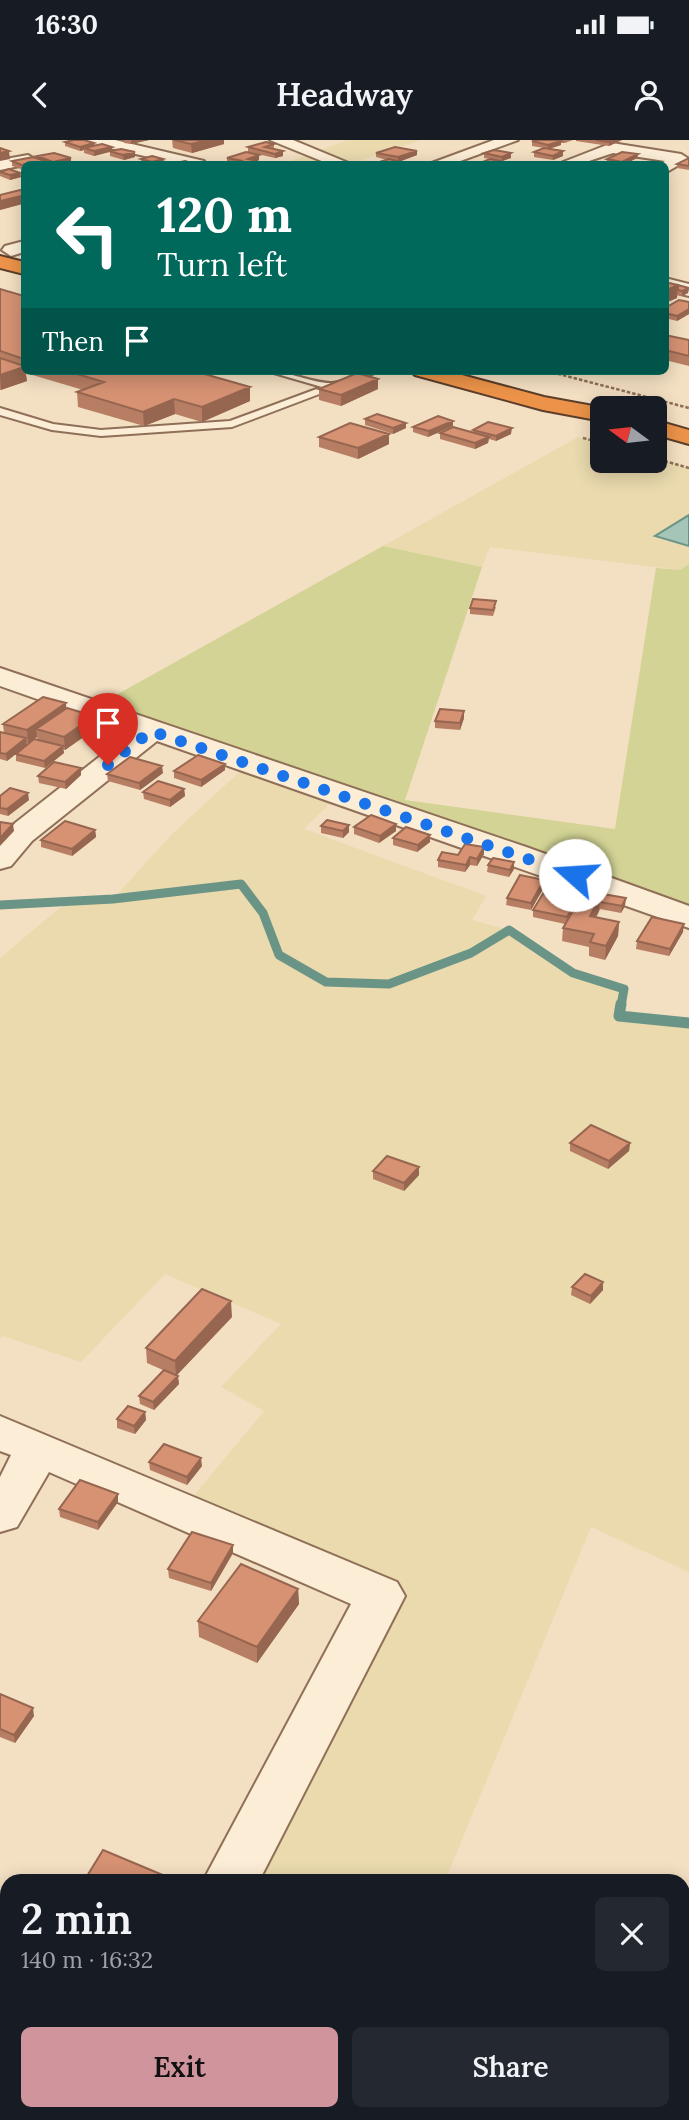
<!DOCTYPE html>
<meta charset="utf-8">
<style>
:root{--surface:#171b24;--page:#242831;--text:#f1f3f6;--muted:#9ea1a6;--accent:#cf949c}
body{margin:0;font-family:Lora,serif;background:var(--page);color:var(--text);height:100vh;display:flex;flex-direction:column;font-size:26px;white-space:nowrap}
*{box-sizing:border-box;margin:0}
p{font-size:23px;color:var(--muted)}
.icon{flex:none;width:38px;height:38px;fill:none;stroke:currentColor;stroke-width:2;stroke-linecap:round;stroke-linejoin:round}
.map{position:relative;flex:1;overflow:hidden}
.details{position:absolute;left:0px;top:1734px;width:690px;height:247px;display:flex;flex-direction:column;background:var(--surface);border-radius:21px 21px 0 0;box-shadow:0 4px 18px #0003}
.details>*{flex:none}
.guide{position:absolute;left:21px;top:21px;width:648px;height:214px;border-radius:10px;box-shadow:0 4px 18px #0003;background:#00695c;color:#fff;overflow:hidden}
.needle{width:46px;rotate:285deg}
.tools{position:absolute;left:590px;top:256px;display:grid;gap:14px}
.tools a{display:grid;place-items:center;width:77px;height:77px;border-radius:10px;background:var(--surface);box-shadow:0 4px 18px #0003;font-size:35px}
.pin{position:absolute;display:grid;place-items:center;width:60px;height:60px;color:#fff;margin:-72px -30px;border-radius:50% 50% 50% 0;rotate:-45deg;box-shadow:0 0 7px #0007}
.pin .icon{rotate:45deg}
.me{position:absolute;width:77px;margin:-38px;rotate:289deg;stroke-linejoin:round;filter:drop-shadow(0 0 5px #0008)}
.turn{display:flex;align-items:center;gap:24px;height:147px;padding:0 21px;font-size:32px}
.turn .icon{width:91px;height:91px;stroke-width:2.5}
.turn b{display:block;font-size:49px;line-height:60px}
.then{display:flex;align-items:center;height:66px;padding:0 21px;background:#0003;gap:14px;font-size:26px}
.round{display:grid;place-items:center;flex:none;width:74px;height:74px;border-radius:10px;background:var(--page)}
.overview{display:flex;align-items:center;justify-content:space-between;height:119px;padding:0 21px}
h1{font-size:42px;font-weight:600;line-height:52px}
.action{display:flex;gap:14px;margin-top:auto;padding:14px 21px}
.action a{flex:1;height:80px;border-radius:10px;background:var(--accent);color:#111;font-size:28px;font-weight:600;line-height:80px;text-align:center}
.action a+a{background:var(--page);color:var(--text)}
.status{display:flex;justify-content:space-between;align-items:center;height:49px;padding:0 35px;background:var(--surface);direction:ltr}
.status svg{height:19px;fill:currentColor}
header{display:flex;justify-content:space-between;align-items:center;height:91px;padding:0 21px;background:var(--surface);font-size:32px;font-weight:600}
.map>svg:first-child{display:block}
.farmland{fill:#eadaae}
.green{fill:#d2d394}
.water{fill:#a5c5b8;stroke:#6a9586;stroke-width:2}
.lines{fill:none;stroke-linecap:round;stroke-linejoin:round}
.stream-far1{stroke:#6a9586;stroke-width:9}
.stream{stroke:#6a9586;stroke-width:11}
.lane-casing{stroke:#8f6f57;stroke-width:4}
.street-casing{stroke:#8f6f57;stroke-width:4}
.highway-casing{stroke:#5d3d2b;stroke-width:4}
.path{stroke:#8f6f57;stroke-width:2.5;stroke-dasharray:3.5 2;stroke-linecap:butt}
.lane{fill:#fcedd6;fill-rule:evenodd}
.street{fill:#fcedd6;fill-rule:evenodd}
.highway{fill:#ec9349;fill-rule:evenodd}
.wall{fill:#b87e63;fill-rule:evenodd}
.shaded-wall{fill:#966650}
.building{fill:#d69273;stroke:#966650;stroke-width:2}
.route{stroke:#1a73e8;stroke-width:12;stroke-dasharray:0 21.6}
</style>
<div class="status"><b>16:30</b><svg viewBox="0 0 49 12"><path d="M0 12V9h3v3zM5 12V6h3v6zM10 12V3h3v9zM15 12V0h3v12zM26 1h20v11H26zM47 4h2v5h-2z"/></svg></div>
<header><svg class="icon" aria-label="back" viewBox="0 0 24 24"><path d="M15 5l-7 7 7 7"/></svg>Headway<svg class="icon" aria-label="person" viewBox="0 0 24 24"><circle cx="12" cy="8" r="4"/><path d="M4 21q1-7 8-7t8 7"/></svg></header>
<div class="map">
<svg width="689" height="1980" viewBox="0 0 689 1980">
<rect width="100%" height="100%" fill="#f3dfc2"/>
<!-- farmland -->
<path class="farmland" d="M347,0H421L350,24H284Z
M578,297L602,303V320L655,318L689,328V424L680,430L490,407L482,427L383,406Z
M248,624L338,655L304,689L486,756L472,780L509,790L573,833L624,849L619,876L689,883V1432L591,1387L445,1741H231L380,1456L182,1370L264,1271L221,1247L281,1184L165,1134L81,1222L3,1196L0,1199V818L68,761L113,759L171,695Z
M109,1974H353L351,1980H106Z"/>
<!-- green -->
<path class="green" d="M383,406L482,427L405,660L615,689L656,428L680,430L689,424V779L91,569Z"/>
<!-- water -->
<path class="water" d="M689,375V406L655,396Z"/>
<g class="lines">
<!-- stream-far1 -->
<path class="stream-far1" d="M0,765L113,759L241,744L263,773L279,815L326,842L389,844L471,813L509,790L573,833L624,849L621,866"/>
<!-- stream -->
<path class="stream" d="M621,864L619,876L689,883"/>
<!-- lane casing -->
<g class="lane-casing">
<path id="lane" d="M267,231C289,231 315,244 332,243C349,242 363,231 380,231L232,287L101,296L52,290L0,275V268L53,284L101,290L230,281L322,247Z"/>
</g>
<!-- street casing -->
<g class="street-casing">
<path id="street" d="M86,0H115L204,21L206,24H179L88,3Z
M270,0H293L351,24H329Z
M494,0H518L452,24H429Z
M612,3L681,14L689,19L665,33V24H659L665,21L613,13L580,24H558Z
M28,15L36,20L34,23L0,30V20Z
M24,101V112L11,116L2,110L5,106Z
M665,138L689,144V156L665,150Z
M0,528L529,708L689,766V788L157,601L32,701L11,726L0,729V699L10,687L131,592L0,546Z
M0,1276L397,1442L405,1456L259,1741H203L351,1464L49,1332L17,1387L0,1392V1337L11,1315L0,1311Z
M78,1974H140L137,1980H75Z"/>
</g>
<!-- highway casing -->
<g class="highway-casing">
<path id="highway" d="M0,116L24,122V134L0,128Z
M411,231H447L544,257L604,268L602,281L543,270L415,235Z
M654,280L689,290V304L654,294Z"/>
</g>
<!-- path -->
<path class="path" d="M547,231L689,268
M583,298L602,303
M654,318L689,328"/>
<!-- lane -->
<use href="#lane" class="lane"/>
<!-- street -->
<use href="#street" class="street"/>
<!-- highway -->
<use href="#highway" class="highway"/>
</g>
<!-- wall -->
<path class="wall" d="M124,0H149L131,4L124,3Z
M172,0H224V4L192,13L173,8Z
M536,0H573L565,3H561V5L549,9L563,11V16L553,20L534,17V12L544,8L532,6V1Z
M576,0H622L609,6L576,1Z
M65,2L95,6L135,17L124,20L110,16V12L94,16L84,13V10L80,11L65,6Z
M274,4V9H273L283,11V16L275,18L248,12V7Z
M376,13L417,15L399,22L409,24H373L387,20L376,17Z
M484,13L511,18L502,21L510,24H480V23L497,20L484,18Z
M638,14L637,18L625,24H606L607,19Z
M259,15V20H257L235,24L227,22V18Z
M37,16L71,22L61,24H24V30L12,26V21L37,18Z
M689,18V30L677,28V24Z
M141,19L163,24H141Z
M0,31L20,33L21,37L10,40L0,36Z
M24,51V65L22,64L0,70V55Z
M665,142L689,148L688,153L682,156L677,155V158L665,163Z
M0,149L24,156V231H212L204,234L250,261L202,282L175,274L144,286L78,267L77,252L83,250L26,233L27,241L0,250Z
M689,162V174L677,181L665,178V168Z
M665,195L689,200V226L665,220Z
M319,249H378L341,266L319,260Z
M365,279L406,288L393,294L365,285Z
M453,286L428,297L413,292V287Z
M473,290L511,294L496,301L489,299L488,303L475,309L440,299V293H473Z
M389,294V304L358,319L319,307V297Z
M496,467L493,476L470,474V468Z
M66,563V568L94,576L95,589L65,610L63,609L64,613L45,628L16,621V614L7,621L0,619V592L4,593L3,584ZM37,597L38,600L27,605L26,603H28Z
M464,578L460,590L435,588V581Z
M225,624V630L201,647L174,638V631Z
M81,628V635L66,649L39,643L38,636Z
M163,633L140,650L108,641L107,634Z
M184,649L185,656L170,667L144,659L143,652Z
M0,656L29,660L8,676L0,674Z
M321,686L349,692L343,698L321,693Z
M354,687L396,691L379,703L354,694Z
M95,690L96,697L72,716L41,707V700Z
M393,698L430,702L417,712L393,705Z
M484,707V714L477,726L470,725L465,732L438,727V720Z
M514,722V729L509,737L487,732L488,725Z
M544,740V747L531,770L506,765L507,758Z
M583,751L582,754L625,766L621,773L600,769L596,778L619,782L618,796L605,820L589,816V807L562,801L563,788L565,784L533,777V770Z
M683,792L669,816L636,809L637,801Z
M570,1003H630L629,1011L608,1029L570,1011Z
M373,1031L419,1035L404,1051L373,1039Z
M572,1147L603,1150L590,1164L571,1155Z
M232,1177L177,1235L179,1244L154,1270L140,1264L139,1256L163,1230L147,1223L146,1208Z
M145,1272L146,1280L135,1294L117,1288V1279Z
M149,1322L202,1326L187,1345L150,1330Z
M118,1354V1362L98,1390L60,1377L59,1369Z
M233,1413L211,1451L169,1438L168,1429Z
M298,1449L299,1464L257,1523L199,1497L198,1481Z
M0,1554L34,1576L15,1603L0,1597Z"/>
<!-- shaded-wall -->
<path class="shaded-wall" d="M131,0H149L131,4Z
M208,0H224V4L192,13L191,4Z
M613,0H622L609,6V2Z
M561,1V5L548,9V5Z
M94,3L95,8H84V10L80,11V7Z
M112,7V11L94,16V11Z
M9,11L10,19L0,21V13Z
M283,11V16L275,18V14Z
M417,11V15L398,22V17Z
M563,11V16L553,20V16Z
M135,12V17L124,20L123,15Z
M511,13V18L502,21V17Z
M638,14L637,18L625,24H622V22Z
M259,15V20L248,23V19Z
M71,18V22L61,24H53V22Z
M163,19V24H152V22Z
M258,21V24H246Z
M20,33L21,37L10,40V35Z
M21,56L22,64L0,70V61Z
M678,145L677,158L665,163V151Z
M689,148L688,153L682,156V151Z
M689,169V174L677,181V176Z
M24,227L27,241L1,250L0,235Z
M196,231H212L197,237Z
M378,239V249L341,266V255Z
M250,247V261L202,282V267Z
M174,259L175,274L144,286L143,272Z
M453,281V286L428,297L429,291Z
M406,283V288L393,294V288Z
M512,288L511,294L496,301V296Z
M389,294V304L358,319V308Z
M489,297L488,303L475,309V303Z
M66,563L67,576L36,589L37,597L28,603L27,590Z
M464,571V578L460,590V583Z
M94,576L95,589L65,610L64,597Z
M26,598L27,605L7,621L6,614Z
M63,606L64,613L45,628L44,621Z
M225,624V630L201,647V640Z
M162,626L163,633L140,650L139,643Z
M81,628V635L66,649L65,642Z
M184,649L185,656L170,667V660Z
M28,653L29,660L8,676L7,669Z
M13,684L14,691L0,706V698Z
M396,684V691L379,703L380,696Z
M349,685V692L343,698V691Z
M95,690L96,697L72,716V709Z
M430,695V702L417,712L418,705Z
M484,707V714L477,726V719Z
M470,717V725L465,732L466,725Z
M514,722V729L509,737L510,730Z
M544,740V747L531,770V763Z
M583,751L582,758L566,784L567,777Z
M600,758L599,771L589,790L590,776Z
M626,758L625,766L621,773L622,766Z
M619,782L618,796L605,820L606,806Z
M684,784L683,792L669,816L670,809Z
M630,1003L629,1011L608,1029L609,1021Z
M419,1027V1035L404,1051V1043Z
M603,1142V1150L590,1164L591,1156Z
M231,1161L232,1177L176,1236L175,1221Z
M178,1236L179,1244L154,1270L153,1262Z
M145,1272L146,1280L135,1294L134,1286Z
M201,1318L202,1326L187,1345V1337Z
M118,1354V1362L98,1390V1382Z
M233,1405V1413L211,1451V1443Z
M298,1449L299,1464L257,1523V1507Z
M33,1568L34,1576L15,1603L14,1595Z"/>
<!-- building -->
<path class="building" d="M74,0H84L94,3L80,7L65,2Z
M174,0H208L191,4Z
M536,0H557L561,1L548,5L532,1Z
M596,0H613L609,2Z
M266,2L274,4L265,7L283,11L275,14L248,7Z
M102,4L112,7L94,11L84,8Z
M395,7L417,11L398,17L376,13Z
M0,8L9,11L0,13Z
M544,8L563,11L553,16L534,12Z
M121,9L135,12L123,15L109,11Z
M494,10L511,13L502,17L484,13Z
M246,12L259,15L248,19L258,21L246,24H233L243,21L227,18Z
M622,12L638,14L622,22L607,19Z
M54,13L71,18L53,22L37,16Z
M152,16L163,19L152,22L141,19Z
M33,17L48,22L38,24H24V26L12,21Z
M689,18V26L677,24Z
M389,19L409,24H373Z
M490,19L510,23L506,24H487L480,23Z
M185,21L191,23L185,24H171Z
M9,29L20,33L10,35L0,32Z
M20,50L24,51V57L21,56L0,61V55Z
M665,142L678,145L665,151Z
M678,145L689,148L682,151L678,150Z
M0,149L24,156V219L0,211Z
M679,160L689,162V169L677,176L665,173V168Z
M665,195L689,200V216L665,210Z
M0,218L24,226V227L0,235Z
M67,231H194L250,247L202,267L174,259L143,272L77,252L104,242Z
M357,233L378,239L341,255L319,249Z
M377,274L406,283L393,288L365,279Z
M438,276L453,281L429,291L413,287Z
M488,282L512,288L496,296L473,290Z
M350,283L389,294L358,308L319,297Z
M453,287L489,297L475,303L440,293Z
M473,459L496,461L493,470L470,468Z
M43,557L66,563L27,590L3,584Z
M67,568L94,576L64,597L36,589Z
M440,569L464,571L460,583L435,581Z
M0,592L26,598L6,614L0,613Z
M34,599L63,606L44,621L16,614Z
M198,615L225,624L201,640L174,631Z
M130,617L162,626L139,643L107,634Z
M54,622L81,628L65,642L38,636Z
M158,641L184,649L170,660L143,652Z
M10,648L28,653L7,669L0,668V656Z
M371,675L396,684L380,696L354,687Z
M327,680L349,685L343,691L321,686Z
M65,681L95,690L72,709L41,700Z
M0,682L13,684L0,698Z
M406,687L430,695L418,705L393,698Z
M465,704L484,707L477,719L470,717L466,725L438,720L442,712L458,715Z
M493,718L514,722L510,730L488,725Z
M520,735L544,740L531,763L507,758Z
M549,744L583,751L567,777L533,770Z
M583,754L600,758L590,776L619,782L606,806L590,802L594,794L563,788Z
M603,754L626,758L622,766L600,762Z
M652,777L684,784L670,809L637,801Z
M591,985L630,1003L609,1021L570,1003Z
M387,1016L419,1027L404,1043L373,1031Z
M585,1134L603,1142L591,1156L572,1147Z
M202,1149L231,1161L175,1221L146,1208Z
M164,1230L178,1236L153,1262L139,1256Z
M128,1266L145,1272L134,1286L117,1279Z
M164,1304L201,1318L187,1337L149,1322Z
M80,1340L118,1354L98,1382L59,1369Z
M192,1392L233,1405L211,1443L168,1429Z
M241,1424L298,1449L257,1507L198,1481Z
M0,1554L33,1568L14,1595L0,1589Z
M103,1710L177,1741H84Z"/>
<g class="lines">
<!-- route -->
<path class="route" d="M108,625L151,591L575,735"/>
</g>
</svg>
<div class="tools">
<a><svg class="needle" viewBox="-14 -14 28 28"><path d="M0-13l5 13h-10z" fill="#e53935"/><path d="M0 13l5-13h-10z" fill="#9ea1a6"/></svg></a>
</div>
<div class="pin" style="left:108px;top:625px;background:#d93025"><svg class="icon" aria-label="arrive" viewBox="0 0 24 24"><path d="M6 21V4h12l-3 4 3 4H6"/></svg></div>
<svg class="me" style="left:575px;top:735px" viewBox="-20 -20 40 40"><circle r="19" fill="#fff"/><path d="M0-13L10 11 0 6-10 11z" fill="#1a73e8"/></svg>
<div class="guide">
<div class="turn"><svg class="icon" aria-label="left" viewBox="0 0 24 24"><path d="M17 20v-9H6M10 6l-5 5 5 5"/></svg><div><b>120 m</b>Turn left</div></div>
<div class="then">Then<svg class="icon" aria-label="arrive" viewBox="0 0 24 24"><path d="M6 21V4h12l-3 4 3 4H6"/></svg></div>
</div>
<section class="details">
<div class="overview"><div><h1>2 min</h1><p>140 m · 16:32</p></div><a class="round"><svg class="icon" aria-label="close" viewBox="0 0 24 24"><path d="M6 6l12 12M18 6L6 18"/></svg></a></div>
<div class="action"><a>Exit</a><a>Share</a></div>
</section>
</div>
